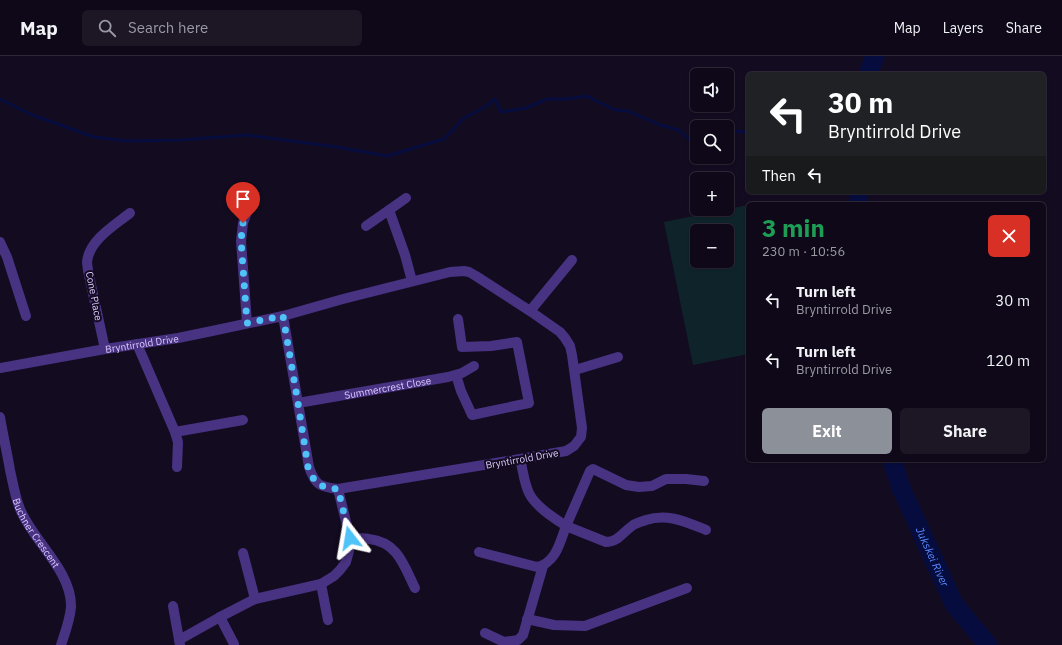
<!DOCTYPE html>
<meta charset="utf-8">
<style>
:root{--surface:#0e0818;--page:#1c1625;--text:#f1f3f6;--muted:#9b9aa2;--line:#2e2937;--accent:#8c9099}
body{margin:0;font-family:"IBM Plex Sans",sans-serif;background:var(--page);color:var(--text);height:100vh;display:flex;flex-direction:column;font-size:15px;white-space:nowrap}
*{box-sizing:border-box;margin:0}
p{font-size:13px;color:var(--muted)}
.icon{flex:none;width:22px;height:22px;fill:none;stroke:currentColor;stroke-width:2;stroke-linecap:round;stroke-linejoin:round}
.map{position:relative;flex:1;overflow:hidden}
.sheet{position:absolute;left:746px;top:146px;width:300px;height:260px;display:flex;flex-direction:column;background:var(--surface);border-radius:6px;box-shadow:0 1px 3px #0004,0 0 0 1px var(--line)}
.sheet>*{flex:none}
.top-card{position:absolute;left:746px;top:16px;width:300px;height:122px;border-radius:6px;box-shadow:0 1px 3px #0004,0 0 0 1px var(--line);background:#202124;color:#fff;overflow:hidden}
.tools{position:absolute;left:690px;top:12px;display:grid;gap:8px}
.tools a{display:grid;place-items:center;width:44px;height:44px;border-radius:6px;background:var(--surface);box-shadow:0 1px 3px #0004,0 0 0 1px var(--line);font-size:20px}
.pin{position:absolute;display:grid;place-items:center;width:34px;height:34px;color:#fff;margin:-41px -17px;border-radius:50% 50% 50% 0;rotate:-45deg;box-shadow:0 0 4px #0007}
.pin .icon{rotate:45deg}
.me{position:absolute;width:44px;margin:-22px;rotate:346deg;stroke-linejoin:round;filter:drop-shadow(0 0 3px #0008)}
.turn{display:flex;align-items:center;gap:14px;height:84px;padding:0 16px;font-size:18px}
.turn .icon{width:52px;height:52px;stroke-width:2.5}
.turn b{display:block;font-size:28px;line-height:34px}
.then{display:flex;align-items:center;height:38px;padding:0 16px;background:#0003;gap:8px;font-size:15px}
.round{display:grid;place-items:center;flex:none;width:42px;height:42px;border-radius:6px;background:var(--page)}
.overview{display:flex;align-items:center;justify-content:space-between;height:68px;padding:0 16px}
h1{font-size:24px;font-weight:800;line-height:30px;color:#1e9e55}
.cta{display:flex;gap:8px;margin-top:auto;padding:8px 16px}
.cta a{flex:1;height:46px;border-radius:6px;background:var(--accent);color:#fff;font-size:16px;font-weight:800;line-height:46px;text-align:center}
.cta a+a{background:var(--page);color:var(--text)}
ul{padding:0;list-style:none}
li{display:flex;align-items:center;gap:12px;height:60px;padding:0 16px}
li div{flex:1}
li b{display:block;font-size:15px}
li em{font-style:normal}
header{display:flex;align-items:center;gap:24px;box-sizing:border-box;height:56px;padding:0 20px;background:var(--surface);border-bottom:1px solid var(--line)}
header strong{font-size:19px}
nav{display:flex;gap:22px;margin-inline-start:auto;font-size:14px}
.search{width:280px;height:36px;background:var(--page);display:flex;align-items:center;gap:10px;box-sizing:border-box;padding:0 14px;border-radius:6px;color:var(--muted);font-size:15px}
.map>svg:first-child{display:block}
.green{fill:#0e242a;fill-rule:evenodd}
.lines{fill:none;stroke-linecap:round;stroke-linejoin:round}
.stream{stroke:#060d3e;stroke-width:3}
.river{stroke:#060d3e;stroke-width:19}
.minor{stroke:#483282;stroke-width:10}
.route{stroke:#4fc3f7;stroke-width:7;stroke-dasharray:0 12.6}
.labels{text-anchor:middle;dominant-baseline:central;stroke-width:4;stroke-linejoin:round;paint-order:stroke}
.street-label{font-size:10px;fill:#dccaff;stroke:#130b20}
.water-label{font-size:11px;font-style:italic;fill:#5889ff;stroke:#130b20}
</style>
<header>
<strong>Map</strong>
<div class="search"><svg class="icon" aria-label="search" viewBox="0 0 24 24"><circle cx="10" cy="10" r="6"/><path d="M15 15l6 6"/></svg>Search here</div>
<nav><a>Map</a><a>Layers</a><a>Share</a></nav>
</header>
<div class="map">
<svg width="1062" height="589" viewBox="0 0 1062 589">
<rect width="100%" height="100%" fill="#130b20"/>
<!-- green -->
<path class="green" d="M748,149V298L693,309L664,166ZM697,175H727V205H697Z"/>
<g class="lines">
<!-- stream -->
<path class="stream" d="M0,43L30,58L94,81L127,85L180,84L247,79L337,91L387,100L444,83L464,62L485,51L495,43L501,56L526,52L547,43H567L587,40L615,54L628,55L660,69L679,74L693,87L697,76
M706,71L721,69L724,71
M727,73L731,75L748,76"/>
<!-- river -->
<g class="river">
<path d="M868,18L875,0"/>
<path d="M858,148L859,136"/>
<path id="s1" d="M892,404L901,432L954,548L988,589"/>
</g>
<!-- minor -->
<g class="minor">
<path d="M406,142L389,154L405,199L412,225"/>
<path d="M366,170L389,154"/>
<path d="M0,186L7,201L26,260"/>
<path d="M530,255L572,204"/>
<path d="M247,267L241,185L243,167L250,148"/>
<path d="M137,288L175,376L178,386L177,411"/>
<path d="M105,293L88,215C88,212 87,209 87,206C89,184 115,169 130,157"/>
<path id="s2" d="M0,312L105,293L178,282L212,275L283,260L343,243L450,216L464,215L469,216L476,220L530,255L560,276L565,282L570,290L572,299L582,372L581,381L574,390L566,395L520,403L338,433C320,431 315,429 309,411L298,347L283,260"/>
<path d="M575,314L618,301"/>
<path d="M456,319L461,335L472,359L529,347L517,286L491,290L462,291L458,263"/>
<path id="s3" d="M298,347L448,321L462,317L474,310"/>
<path id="s4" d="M0,361C3,379 7,396 10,414C13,427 15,441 20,453C33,485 72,515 71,551C70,564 65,577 61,589"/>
<path d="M175,376L243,364"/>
<path d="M704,425L686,423H666L652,430L639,431L626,429L593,413L590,415L566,470L606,486C618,486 622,477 632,470C636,467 641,466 646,464C668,457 686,466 706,474"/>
<path d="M350,482C356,482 363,482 369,483C398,486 404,510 415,532"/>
<path d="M479,496L537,511C556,507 560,486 566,470C554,462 535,450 529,437C524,427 523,414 520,403"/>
<path d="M243,497L255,543"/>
<path d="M321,528L328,564"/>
<path d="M173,550L180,589"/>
<path d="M220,561L234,588"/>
<path d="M527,563L554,569L585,570L687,532"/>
<path d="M485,577L504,586L518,584L523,579L543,510"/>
<path d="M179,584L220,561L255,543L321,528L334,520L340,514L346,506L349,495L350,482L338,433"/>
</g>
</g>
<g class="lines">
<!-- route -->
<path class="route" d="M243,167L241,184L247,267L283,260L298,347L308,411C315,429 320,431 338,433L350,482"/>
</g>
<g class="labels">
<!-- street labels -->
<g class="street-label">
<text transform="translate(94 240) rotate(79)">Cone Place</text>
<text stroke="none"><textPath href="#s2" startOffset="144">Bryntirrold Drive</textPath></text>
<text stroke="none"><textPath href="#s3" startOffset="91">Summercrest Close</textPath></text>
<text transform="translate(522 403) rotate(-10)">Bryntirrold Drive</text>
<text stroke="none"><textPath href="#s4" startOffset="123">Buchner Crescent</textPath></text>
</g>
<!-- water labels -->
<g class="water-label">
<text stroke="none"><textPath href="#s1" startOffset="105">Jukskei River</textPath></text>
</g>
</g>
</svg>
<div class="tools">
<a><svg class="icon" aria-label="sound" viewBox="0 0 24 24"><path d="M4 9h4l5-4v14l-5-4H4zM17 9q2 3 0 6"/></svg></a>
<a><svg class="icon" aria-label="search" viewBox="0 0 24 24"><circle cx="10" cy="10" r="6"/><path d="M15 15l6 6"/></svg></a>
<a>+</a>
<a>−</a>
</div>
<div class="pin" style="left:243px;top:167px;background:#d93025"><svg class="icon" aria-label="arrive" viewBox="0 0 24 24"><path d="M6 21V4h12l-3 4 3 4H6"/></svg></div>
<svg class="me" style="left:350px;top:482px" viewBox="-20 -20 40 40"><path d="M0-17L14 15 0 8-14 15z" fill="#4fc3f7" stroke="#fff" stroke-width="4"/></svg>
<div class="top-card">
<div class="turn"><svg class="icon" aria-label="left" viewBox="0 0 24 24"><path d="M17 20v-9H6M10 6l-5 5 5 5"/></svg><div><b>30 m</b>Bryntirrold Drive</div></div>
<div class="then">Then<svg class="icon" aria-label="left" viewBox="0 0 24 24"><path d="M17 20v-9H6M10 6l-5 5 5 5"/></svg></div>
</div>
<section class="sheet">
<div class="overview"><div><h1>3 min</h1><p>230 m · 10:56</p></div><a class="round" style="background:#d93025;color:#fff"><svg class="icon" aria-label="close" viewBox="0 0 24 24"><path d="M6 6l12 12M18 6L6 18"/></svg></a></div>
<ul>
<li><svg class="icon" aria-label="left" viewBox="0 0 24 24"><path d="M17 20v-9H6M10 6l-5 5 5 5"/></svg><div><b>Turn left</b><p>Bryntirrold Drive</p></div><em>30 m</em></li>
<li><svg class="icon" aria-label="left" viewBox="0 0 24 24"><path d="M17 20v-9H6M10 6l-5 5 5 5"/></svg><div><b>Turn left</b><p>Bryntirrold Drive</p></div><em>120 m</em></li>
</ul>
<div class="cta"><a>Exit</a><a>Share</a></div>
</section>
</div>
